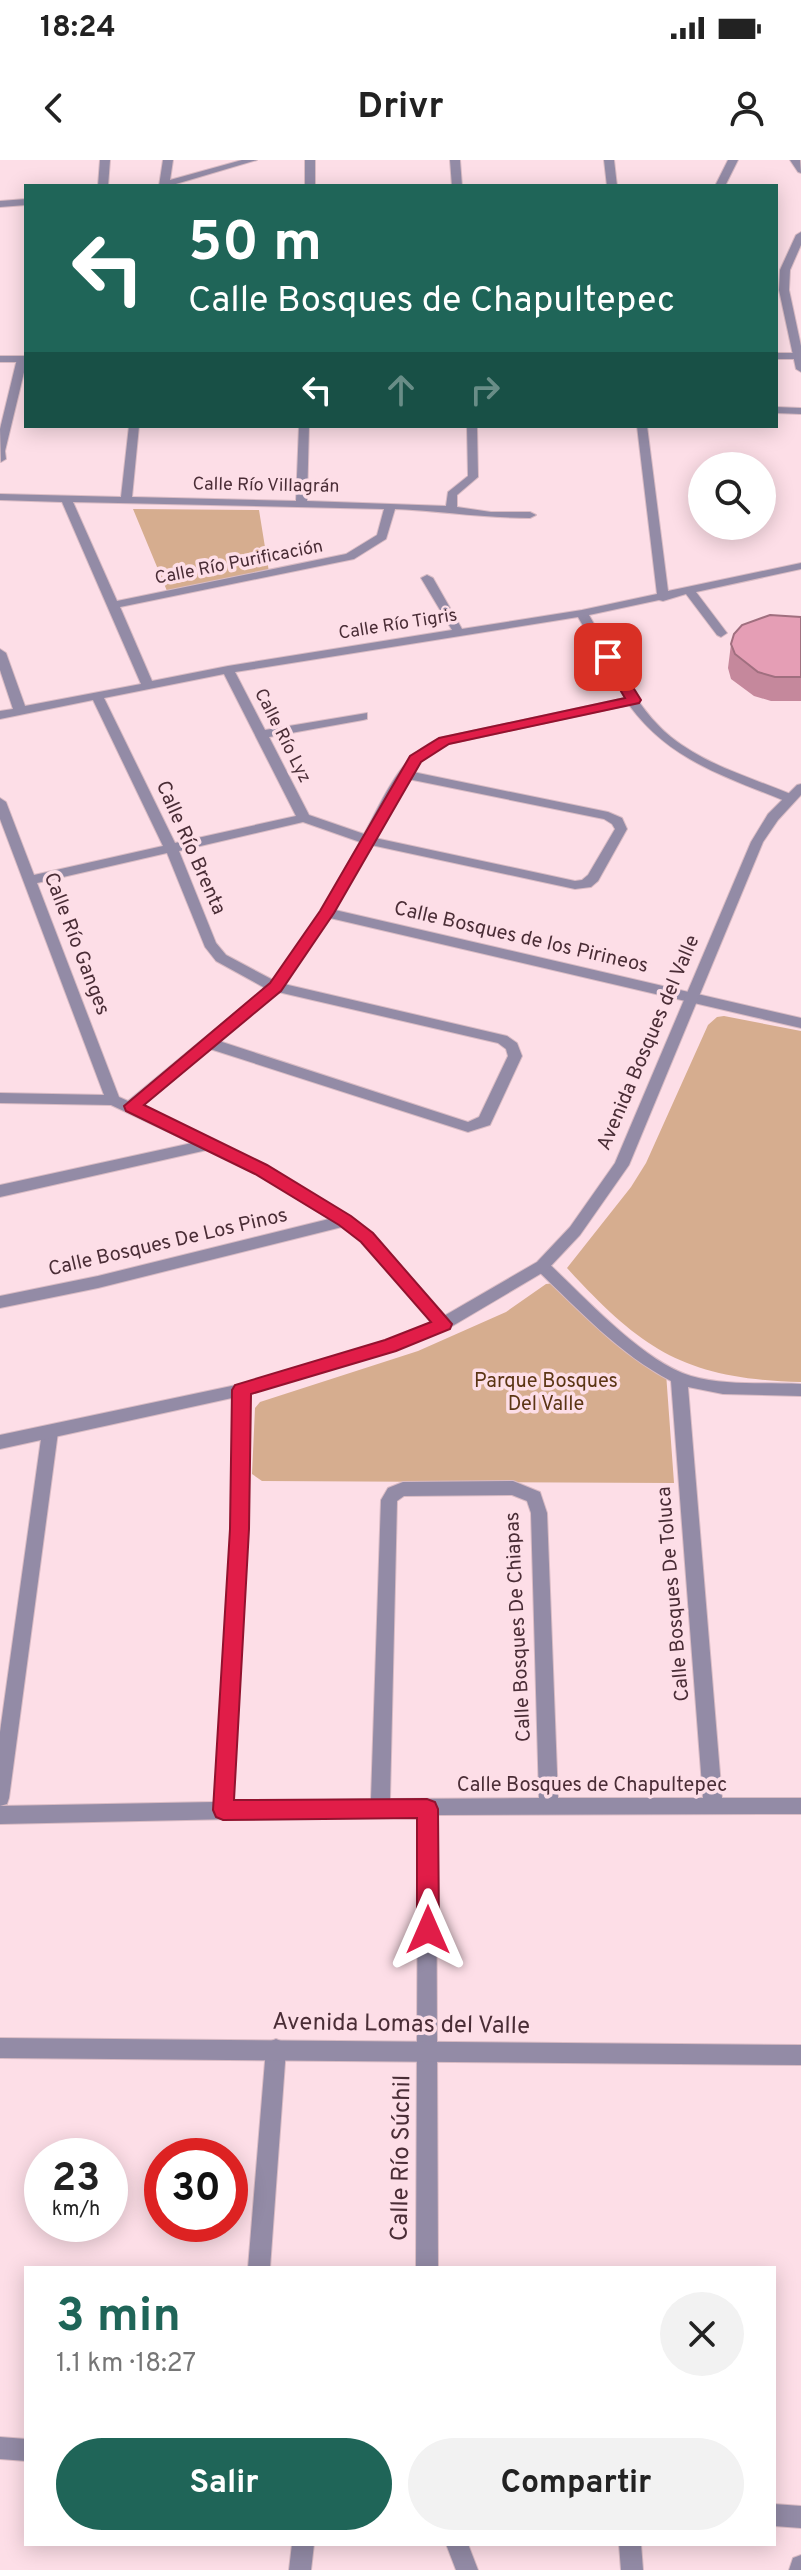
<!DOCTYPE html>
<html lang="es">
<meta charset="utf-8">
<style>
:root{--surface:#fff;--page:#f2f2f2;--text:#222;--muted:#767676;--accent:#1f6558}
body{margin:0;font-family:Overpass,sans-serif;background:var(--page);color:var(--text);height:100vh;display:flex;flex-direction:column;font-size:30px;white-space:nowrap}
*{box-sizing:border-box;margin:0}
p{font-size:26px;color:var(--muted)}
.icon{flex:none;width:44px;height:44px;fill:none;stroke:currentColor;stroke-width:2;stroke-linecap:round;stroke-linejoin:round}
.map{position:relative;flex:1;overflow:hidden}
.drawer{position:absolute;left:24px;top:2106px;width:752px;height:280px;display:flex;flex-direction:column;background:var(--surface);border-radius:0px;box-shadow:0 4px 20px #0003}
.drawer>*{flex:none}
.guide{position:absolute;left:24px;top:24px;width:754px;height:244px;border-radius:0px;box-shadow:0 4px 20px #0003;background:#1f6558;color:#fff;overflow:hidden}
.buttons{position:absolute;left:688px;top:292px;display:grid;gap:16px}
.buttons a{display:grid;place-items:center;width:88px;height:88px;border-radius:50%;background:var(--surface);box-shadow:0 4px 20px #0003;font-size:40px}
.speed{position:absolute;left:24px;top:1978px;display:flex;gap:16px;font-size:40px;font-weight:700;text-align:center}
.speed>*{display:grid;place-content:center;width:104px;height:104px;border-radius:50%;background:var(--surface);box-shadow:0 4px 20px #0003;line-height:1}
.speed small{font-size:20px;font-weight:400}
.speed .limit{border:12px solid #d22;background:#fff;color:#111}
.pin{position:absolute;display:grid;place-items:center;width:68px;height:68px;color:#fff;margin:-34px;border-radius:16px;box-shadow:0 4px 12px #0006}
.me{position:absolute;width:88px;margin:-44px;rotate:0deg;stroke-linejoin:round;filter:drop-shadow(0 0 6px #0008)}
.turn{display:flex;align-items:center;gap:28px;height:168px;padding:0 32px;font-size:36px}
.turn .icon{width:104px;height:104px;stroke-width:2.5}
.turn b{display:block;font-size:56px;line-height:68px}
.lanes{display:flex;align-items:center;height:76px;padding:0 32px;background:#0003;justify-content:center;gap:40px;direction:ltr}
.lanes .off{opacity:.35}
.round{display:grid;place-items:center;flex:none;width:84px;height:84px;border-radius:42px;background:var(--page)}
.headline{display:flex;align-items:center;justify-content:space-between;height:136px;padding:0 32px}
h1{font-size:48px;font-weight:700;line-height:60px;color:var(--accent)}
.primary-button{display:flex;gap:16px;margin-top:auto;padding:16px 32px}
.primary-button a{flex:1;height:92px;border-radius:48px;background:var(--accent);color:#fff;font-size:32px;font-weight:700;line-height:92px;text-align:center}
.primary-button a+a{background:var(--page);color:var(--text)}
.status{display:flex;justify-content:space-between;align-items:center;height:56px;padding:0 40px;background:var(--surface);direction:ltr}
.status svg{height:22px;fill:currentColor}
header{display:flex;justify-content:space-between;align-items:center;height:104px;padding:0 32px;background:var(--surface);font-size:36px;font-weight:700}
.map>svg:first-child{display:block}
.green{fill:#d6ad8f}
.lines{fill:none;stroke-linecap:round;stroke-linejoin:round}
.minor-casing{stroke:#d9bbc4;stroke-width:2}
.tertiary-casing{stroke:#d9bbc4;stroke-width:2}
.minor{fill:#938ba6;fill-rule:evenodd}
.tertiary{fill:#938ba6;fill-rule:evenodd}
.wall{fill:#c5889c}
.building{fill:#e59eb5;stroke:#a06f7f;stroke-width:2}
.route{fill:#e11d48;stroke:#92132f;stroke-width:2}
.labels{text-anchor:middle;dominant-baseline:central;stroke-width:7;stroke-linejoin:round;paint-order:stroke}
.far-street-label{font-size:18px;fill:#4a2d36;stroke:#fddee7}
.street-label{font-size:20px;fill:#4a2d36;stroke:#fddee7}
.park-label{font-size:20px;fill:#5b3514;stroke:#fddee7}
.near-street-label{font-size:24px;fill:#4a2d36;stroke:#fddee7}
</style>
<div class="status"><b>18:24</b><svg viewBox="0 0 49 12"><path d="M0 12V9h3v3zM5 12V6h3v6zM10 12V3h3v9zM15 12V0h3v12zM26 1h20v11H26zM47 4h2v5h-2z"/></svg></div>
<header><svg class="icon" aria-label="back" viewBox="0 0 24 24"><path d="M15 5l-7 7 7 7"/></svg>Drivr<svg class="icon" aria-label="person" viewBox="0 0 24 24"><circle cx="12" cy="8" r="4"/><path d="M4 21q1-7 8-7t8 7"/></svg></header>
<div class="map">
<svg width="801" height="2410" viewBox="0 0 801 2410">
<rect width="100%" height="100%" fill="#fddee7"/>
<!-- green -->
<path class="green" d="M133,349L259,350L269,412L167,431Z
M724,856L801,871V1222C686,1219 643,1191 567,1108L631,1027L646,1003L708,865L717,857Z
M555,1123L666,1213L674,1323L262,1321L252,1314L255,1248L260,1242L418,1191L506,1152L546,1124Z"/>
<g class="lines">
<!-- minor casing -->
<g class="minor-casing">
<path id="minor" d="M100,0H110L108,26H98Z
M163,0H173L170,20L242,0H257L169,26H159Z
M305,0H315V26H305Z
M450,0H460L462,26H452Z
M604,0H614L617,26H607Z
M728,0H738L725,26H715Z
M790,0H800L801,13L798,12Z
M26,39V45L0,47V41Z
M801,72V85L790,110L789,130L801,186V212L796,209L779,130L780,110L796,75Z
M22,196L26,197V204L5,291L6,299L1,302L0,269L17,199Z
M776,247L801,248V254L776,253Z
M129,266H139L132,337L296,341L299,266H309L307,341L446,346L448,332L468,316L467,266H477L478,317L457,335V347L491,352H530L536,355L530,358C484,358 440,351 395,349L386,379L354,399L120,447L152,521L228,506L452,470L421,418L427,415L433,418L462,469L582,450L657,434L637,266H647L668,431L801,403V409L696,432L727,473L721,477L717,475L686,434L663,441L659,440L589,455C613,497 634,547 671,577C706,605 752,618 793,635V641H785C724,616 669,600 629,545L448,584L427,595L413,612L608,652L622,658L627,669L598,721L591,727L575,729L371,685L335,750L801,858V868L330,758L284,824L507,876L517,883L522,896L490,965L468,972L210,889L141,947L266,1005L350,1057L372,1073L449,1160L451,1164L449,1168H437L362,1081L342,1067L98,1128L0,1148V1136L98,1116L329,1059L256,1013L207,990L0,1037V1025L192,983L111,945L0,943V933L104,935L0,659V638L6,642L34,715L163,686L93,540L0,559V551L13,549L0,510V489L6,493L25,546L141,524L62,342L0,340V334L121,337ZM73,342L384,349L377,375L346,394L117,441ZM578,457L625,538L444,577C401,591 384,638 364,674L309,655L269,577L363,560L367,559V553L265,570L235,512ZM224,514L296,656L175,683L104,538ZM408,619L604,659L612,664L615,669L588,715L582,720L575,721L375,678ZM303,662L360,682L321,751L273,820L226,795L216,783L179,691ZM167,693L205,787L216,801L265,828L128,941L119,937L37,723ZM278,832L498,883L506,889L508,896L479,957L468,962L219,881Z
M542,1100L547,1102C585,1137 642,1201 691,1216C726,1226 765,1222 801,1224V1236L723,1234L688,1227L722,1638H801V1654L436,1655L438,2108H416L418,1655L0,1664V1646L214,1642L232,1369L233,1230L235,1225H247L249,1230L248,1369L233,1642L371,1639L381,1340L388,1328L403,1322L513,1321L540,1332L547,1353L558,1638H703L671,1221C619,1194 579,1150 537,1110L534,1106ZM512,1335L527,1341L531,1353L539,1638L390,1639L397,1341L404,1336Z
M50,1265L56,1267L58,1272L9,1638L7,1644L0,1646V1572L42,1272L44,1267Z
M276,1879L283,1882L286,1889L270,2108H248L266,1889L269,1882Z
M0,2277L26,2279V2301L0,2299Z
M774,2344L801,2346V2368L774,2366Z
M292,2384H314L311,2410H289Z
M446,2384H468L478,2410H456Z
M619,2384H641L643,2410H621Z
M801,2395V2410H789L793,2398Z"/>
</g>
<!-- tertiary casing -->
<g class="tertiary-casing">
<path id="tertiary" d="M776,193H801V199H776Z
M0,196H26V202H0Z
M801,624V635L778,660L763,682L629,1005L580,1075L547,1110L449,1168L396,1190L241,1236L0,1289V1275L241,1224L386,1181L437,1160L537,1102L570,1067L615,1003L751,682L768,654L797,625Z
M0,1878L801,1885V1905L0,1898Z"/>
</g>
<!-- minor -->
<use href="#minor" class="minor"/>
<!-- tertiary -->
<use href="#tertiary" class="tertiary"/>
</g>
<!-- wall -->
<path class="wall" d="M801,457V541H771L754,536L731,519L728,508L731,484Z"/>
<!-- building -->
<path class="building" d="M770,455L801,457V517H775L758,512L735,494L731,484L734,474L742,465Z"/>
<!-- route -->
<path class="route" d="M608,493L614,497L641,540L639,543L449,584L421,602L334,753L281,831L144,945L267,1005L351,1056L373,1073L452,1164L450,1169L396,1191L251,1234L249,1369L234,1640L427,1639L435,1642L438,1649L439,1770L436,1778L428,1781L421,1778L417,1770V1658L223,1660L216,1657L213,1650L230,1369L232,1230L235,1225L385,1180L431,1162L361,1082L339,1065L255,1014L126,951L124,946L270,823L320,751L410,596L439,578L625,538L601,497Z"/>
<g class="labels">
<!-- far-street labels -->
<g class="far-street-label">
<text transform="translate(266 326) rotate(1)">Calle Río Villagrán</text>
<text transform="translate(239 403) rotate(-11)">Calle Río Purificación</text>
<text transform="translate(398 465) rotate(-9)">Calle Río Tigris</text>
<text transform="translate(282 576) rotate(63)">Calle Río Lyz</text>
</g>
<!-- street labels -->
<g class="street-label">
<text transform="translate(190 688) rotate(66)">Calle Río Brenta</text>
<text transform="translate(521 778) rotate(13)">Calle Bosques de los Pirineos</text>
<text transform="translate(76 784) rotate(69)">Calle Río Ganges</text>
<text transform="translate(649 883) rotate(-67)">Avenida Bosques del Valle</text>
<text transform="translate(168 1083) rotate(-13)">Calle Bosques De Los Pinos</text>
<text transform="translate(674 1434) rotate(-95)">Calle Bosques De Toluca</text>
<text transform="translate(519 1467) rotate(-93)">Calle Bosques De Chiapas</text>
<text x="592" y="1626">Calle Bosques de Chapultepec</text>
</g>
<!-- park labels -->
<g class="park-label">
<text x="546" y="1222">Parque Bosques<tspan x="546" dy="23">Del Valle</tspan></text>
</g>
<!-- near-street labels -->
<g class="near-street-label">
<text transform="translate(401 1865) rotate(1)">Avenida Lomas del Valle</text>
<text transform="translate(402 1998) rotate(-89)">Calle Río Súchil</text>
</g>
</g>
</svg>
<div class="buttons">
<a><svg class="icon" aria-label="search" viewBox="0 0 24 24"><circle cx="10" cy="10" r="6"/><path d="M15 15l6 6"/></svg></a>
</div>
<div class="speed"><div>23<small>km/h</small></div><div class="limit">30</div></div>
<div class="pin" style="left:608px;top:497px;background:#d93025"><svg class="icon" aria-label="arrive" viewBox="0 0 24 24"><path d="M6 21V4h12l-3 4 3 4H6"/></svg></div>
<svg class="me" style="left:428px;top:1770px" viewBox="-20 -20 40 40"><path d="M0-17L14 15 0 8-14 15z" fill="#e11d48" stroke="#fff" stroke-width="4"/></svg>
<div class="guide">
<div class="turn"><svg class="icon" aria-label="left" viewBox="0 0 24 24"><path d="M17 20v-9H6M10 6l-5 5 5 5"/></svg><div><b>50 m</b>Calle Bosques de Chapultepec</div></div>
<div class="lanes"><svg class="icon" aria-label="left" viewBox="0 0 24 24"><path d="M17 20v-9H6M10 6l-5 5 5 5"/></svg><svg class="icon off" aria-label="ahead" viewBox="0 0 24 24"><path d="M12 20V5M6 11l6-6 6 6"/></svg><svg class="icon off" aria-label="right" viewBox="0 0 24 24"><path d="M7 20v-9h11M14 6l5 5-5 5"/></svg></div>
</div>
<section class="drawer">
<div class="headline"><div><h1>3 min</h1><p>1.1 km · 18:27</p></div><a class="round"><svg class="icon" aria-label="close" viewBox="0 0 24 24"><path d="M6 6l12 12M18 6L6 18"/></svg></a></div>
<div class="primary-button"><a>Salir</a><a>Compartir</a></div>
</section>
</div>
